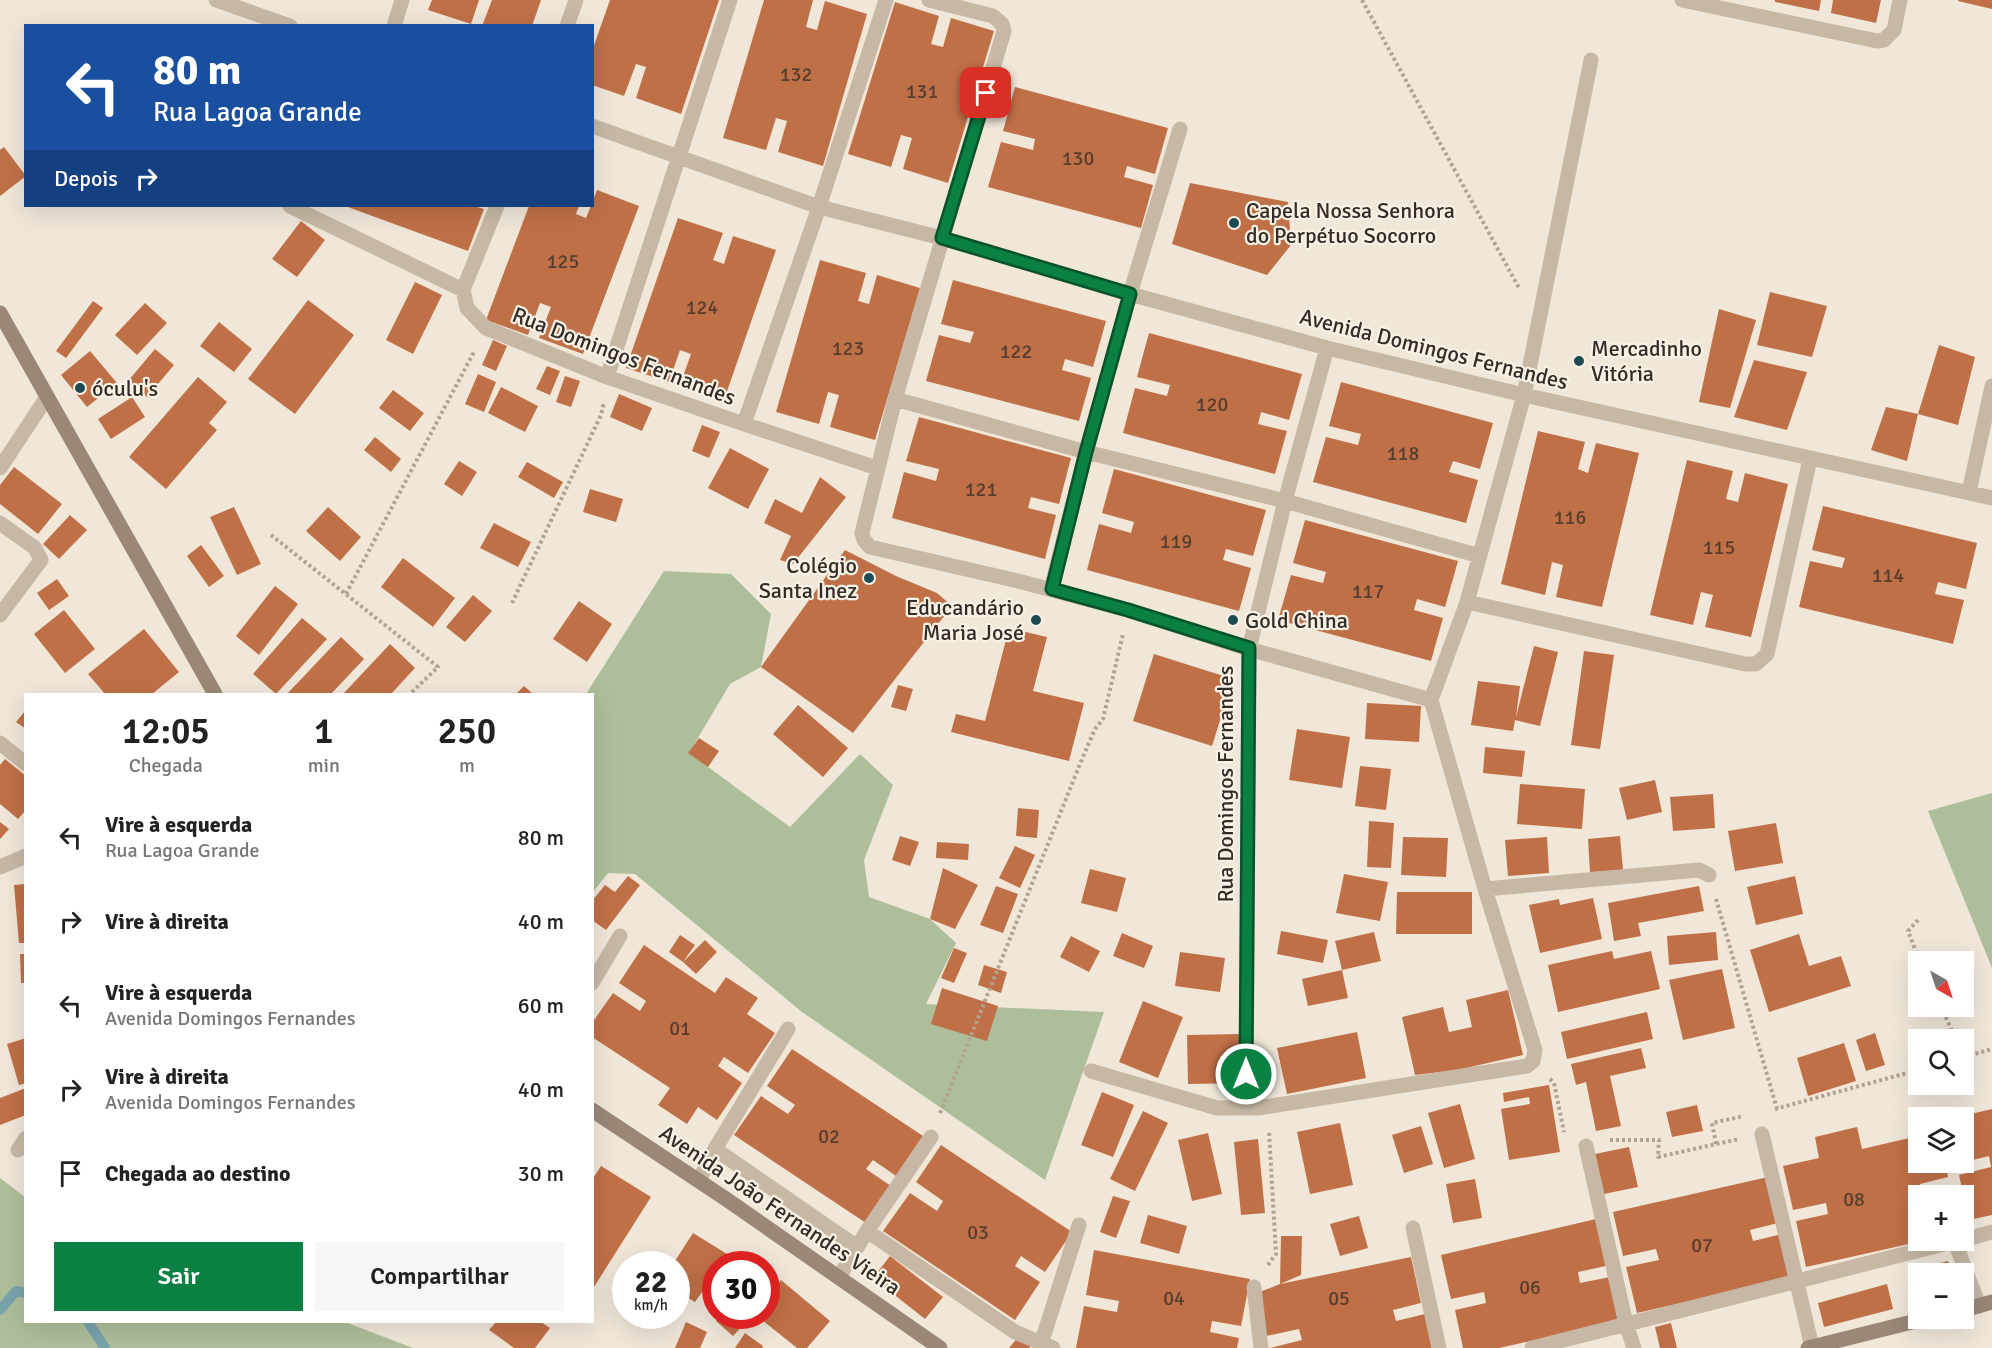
<!DOCTYPE html>
<html lang="pt">
<meta charset="utf-8">
<style>
:root{--surface:#fff;--page:#f6f6f6;--text:#222;--muted:#767676;--accent:#0b8043}
body{margin:0;font-family:Signika,sans-serif;background:var(--page);color:var(--text);height:100vh;display:flex;flex-direction:column;font-size:22px;white-space:nowrap}
*{box-sizing:border-box;margin:0}
p{font-size:20px;color:var(--muted)}
.icon{flex:none;width:33px;height:33px;fill:none;stroke:currentColor;stroke-width:2;stroke-linecap:round;stroke-linejoin:round}
.map{position:relative;flex:1;overflow:hidden}
.details{position:absolute;left:24px;top:693px;width:570px;height:630px;display:flex;flex-direction:column;background:var(--surface);border-radius:0px;box-shadow:0 6px 24px #0002}
.details>*{flex:none}
.guide{position:absolute;left:24px;top:24px;width:570px;height:183px;border-radius:0px;box-shadow:0 6px 24px #0002;background:#1a4fa0;color:#fff;overflow:hidden}
.needle{width:39px;rotate:141deg}
.tools{position:absolute;left:1908px;top:951px;display:grid;gap:12px}
.tools a{display:grid;place-items:center;width:66px;height:66px;border-radius:0px;background:var(--surface);box-shadow:0 6px 24px #0002;font-size:30px}
.speed{position:absolute;left:612px;top:1251px;display:flex;gap:12px;font-size:30px;font-weight:700;text-align:center}
.speed>*{display:grid;place-content:center;width:78px;height:78px;border-radius:50%;background:var(--surface);box-shadow:0 6px 24px #0002;line-height:1}
.speed small{font-size:15px;font-weight:400}
.speed .limit{border:9px solid #d22;background:#fff;color:#111}
.pin{position:absolute;display:grid;place-items:center;width:51px;height:51px;color:#fff;margin:-26px;border-radius:12px;box-shadow:0 3px 9px #0006}
.me{position:absolute;width:66px;margin:-33px;rotate:0deg;stroke-linejoin:round;filter:drop-shadow(0 0 4px #0008)}
.turn{display:flex;align-items:center;gap:21px;height:126px;padding:0 30px;font-size:27px}
.turn .icon{width:78px;height:78px;stroke-width:2.5}
.turn b{display:block;font-size:42px;line-height:51px}
.then{display:flex;align-items:center;height:57px;padding:0 30px;background:#0003;gap:12px;font-size:22px}
.eta{display:flex;justify-content:space-evenly;align-items:center;height:102px;text-align:center}
.eta b{font-size:36px;font-weight:600;line-height:42px}
.cta{display:flex;gap:12px;margin-top:auto;padding:12px 30px}
.cta a{flex:1;height:69px;border-radius:0px;background:var(--accent);color:#fff;font-size:24px;font-weight:600;line-height:69px;text-align:center}
.cta a+a{background:var(--page);color:var(--text)}
ul{padding:0;list-style:none}
li{display:flex;align-items:center;gap:18px;height:84px;padding:0 30px}
li div{flex:1}
li b{display:block;font-size:22px}
li em{font-style:normal}
.map>svg:first-child{display:block}
.green{fill:#aebe9a}
.lines{fill:none;stroke-linecap:round;stroke-linejoin:round}
.stream{stroke:#79a4ab;stroke-width:10}
.building{fill:#c07047}
.path{stroke:#b2a290;stroke-width:4;stroke-dasharray:3 3;stroke-linecap:butt}
.minor{stroke:#c7b8a6;stroke-width:15}
.secondary{stroke:#9a8777;stroke-width:15}
.route-casing{stroke:#07532c;stroke-width:15}
.route{stroke:#0b8043;stroke-width:10}
.poi-dot{fill:#1e4a52;stroke:#f8f1e5;stroke-width:2}
.labels{text-anchor:middle;dominant-baseline:central;stroke-width:4.5;stroke-linejoin:round;paint-order:stroke}
.number-label{font-size:20px;fill:#563d2e}
.poi-label{font-size:22px;fill:#332c26;stroke:#f8f1e5;text-anchor:start}
.street-label{font-size:22px;fill:#332c26;stroke:#f8f1e5}
</style>
<div class="map">
<svg width="1992" height="1348" viewBox="0 0 1992 1348">
<rect width="100%" height="100%" fill="#f0e7d9"/>
<!-- green -->
<path class="green" d="M664,571L731,574L771,614L761,667L730,684L689,753L790,827L860,754L893,785L864,860L869,897L930,919L956,943L926,1004L1104,1012L1045,1180L802,1012L635,874L608,873L593,892L592,694H586Z
M1992,793V968L1928,811Z
M0,1178L25,1197L26,1322H345L413,1348H0Z"/>
<g class="lines">
<!-- stream -->
<path class="stream" d="M0,1310L16,1291L26,1293
M88,1322L105,1348"/>
</g>
<!-- building -->
<path class="building" d="M432,0H479L471,24L428,10Z
M492,0H541L532,26H482Z
M610,0H719L681,114L636,98L646,67L636,64L624,96L592,85V51Z
M764,0H813L806,27L817,30L825,1L867,14L823,166L778,152L787,121L776,118L766,150L723,138Z
M1775,0H1821L1819,11L1775,2Z
M1833,0H1881L1876,23L1831,13Z
M1958,0H1992V9L1958,1Z
M895,2L939,16L931,44L943,47L951,18L994,31L948,183L903,169L912,138L901,135L891,167L848,154Z
M1015,87L1168,128L1155,174L1127,166L1124,177L1153,185L1141,228L988,187L1001,142L1033,150L1035,139L1003,131Z
M4,147L26,176L0,196V150Z
M1190,183L1288,202L1291,245L1267,275L1172,244Z
M597,190L639,206L583,354L539,338L551,307L540,303L528,335L486,320L529,206H579L576,214L586,218Z
M345,206H474L484,209L468,251Z
M678,218L723,233L713,260L724,264L733,236L776,250L724,400L680,385L691,354L680,350L669,382L626,368Z
M301,221L325,240L297,277L272,259Z
M820,260L866,273L858,301L869,304L877,275L920,288L875,440L830,427L839,395L828,392L819,424L776,412Z
M953,280L1106,321L1093,367L1065,359L1062,370L1091,378L1079,421L926,381L939,335L970,343L974,332L941,324Z
M415,282L442,295L413,354L386,340Z
M1770,292L1827,306L1812,357L1757,345Z
M308,300L354,335L295,414L248,379Z
M93,301L103,308L66,358L56,351Z
M145,303L167,323L137,355L115,335Z
M1719,309L1756,320L1730,408L1699,402Z
M219,322L252,349L234,372L200,346Z
M1149,333L1302,374L1289,420L1261,412L1258,424L1287,431L1275,474L1123,433L1135,388L1167,396L1170,385L1137,377Z
M493,340L507,346L496,371L482,365Z
M1939,345L1975,357L1958,425L1918,414Z
M155,349L174,365L147,397L128,381Z
M90,351L117,383L87,407L61,375Z
M1754,360L1807,372L1787,430L1734,417Z
M547,366L560,371L550,395L536,389Z
M478,374L496,382L484,412L465,404Z
M565,376L580,381L571,407L556,402Z
M198,377L227,402L209,423L217,430L166,489L129,457Z
M1341,382L1493,423L1480,469L1453,461L1449,472L1478,480L1466,523L1313,482L1326,437L1358,445L1361,434L1329,426Z
M501,387L538,406L525,432L488,413Z
M393,390L424,413L410,431L379,408Z
M619,394L652,408L642,431L610,417Z
M132,397L145,417L111,439L98,419Z
M1886,407L1918,414L1907,461L1871,450Z
M919,417L1071,458L1059,504L1031,497L1028,508L1056,515L1045,559L892,518L904,472L936,481L939,469L906,461Z
M702,425L720,432L709,458L692,451Z
M1538,431L1585,442L1578,469L1588,473L1596,443L1639,453L1602,607L1556,597L1563,565L1552,562L1545,595L1501,584Z
M375,437L401,459L391,472L364,450Z
M730,448L769,469L748,509L708,488Z
M1687,460L1733,471L1726,499L1738,502L1745,473L1788,484L1751,637L1705,627L1713,595L1701,592L1693,625L1650,615Z
M459,461L477,472L462,496L444,484Z
M527,462L563,482L554,498L518,477Z
M14,467L62,504L38,534L0,504V485Z
M1114,469L1266,510L1253,556L1226,549L1223,560L1251,568L1239,611L1087,570L1099,524L1131,533L1134,522L1102,513Z
M820,477L846,497L793,564L780,560L791,536L764,523L775,499L802,513Z
M590,489L623,499L616,522L583,512Z
M1823,506L1977,543L1966,589L1938,582L1935,594L1964,600L1953,644L1799,607L1810,561L1842,568L1845,558L1812,550Z
M234,507L261,564L237,575L210,517Z
M328,507L361,537L340,561L306,531Z
M70,515L87,530L59,559L43,544Z
M1305,520L1458,561L1445,607L1417,599L1414,610L1443,618L1431,661L1278,620L1291,575L1323,583L1326,572L1293,563Z
M494,523L531,542L518,567L480,548Z
M201,545L224,576L209,587L187,556Z
M845,550L896,576L937,593L952,606L853,733L761,667Z
M403,558L455,598L433,627L381,587Z
M57,579L69,596L49,610L37,593Z
M275,586L298,604L259,655L236,636Z
M473,595L492,611L465,642L446,627Z
M579,601L612,624L587,662L553,639Z
M64,610L95,649L65,673L34,634Z
M302,618L327,639L276,694L253,674Z
M1009,628L1047,637L1033,691L1084,703L1069,761L951,732L956,714L985,721Z
M144,629L179,672L152,694H105L88,674Z
M341,637L364,659L331,694H287Z
M390,644L415,668L391,694H343Z
M1534,646L1558,652L1540,726L1515,720L1513,731L1471,725L1478,681L1520,686L1516,717Z
M1584,651L1614,655L1600,749L1571,745Z
M1154,654L1233,679L1212,746L1133,721Z
M898,685L913,689L906,711L891,707Z
M524,686L533,694H516Z
M1367,703L1421,706L1419,742L1365,739Z
M798,705L848,748L823,777L773,734Z
M26,710V729L16,722Z
M1297,729L1350,737L1342,788L1289,780Z
M699,738L719,751L708,767L688,753Z
M1485,747L1525,751L1522,777L1483,773Z
M5,759L26,776V810L18,819L0,804V765Z
M1360,766L1391,769L1386,810L1355,806Z
M1655,780L1662,812L1627,820L1619,788Z
M1520,784L1585,789L1582,829L1517,824Z
M1713,794L1715,828L1673,831L1670,797Z
M1018,808L1039,810L1037,838L1016,836Z
M1369,821L1394,823L1391,868L1367,867Z
M0,822L9,829L0,839Z
M1776,823L1783,863L1735,871L1728,831Z
M900,836L919,842L910,866L892,860Z
M1620,836L1623,870L1590,872L1588,839Z
M1403,837L1448,838L1446,877L1401,875Z
M1547,837L1549,873L1508,876L1505,840Z
M937,842L969,844L968,860L936,858Z
M1015,846L1035,855L1020,888L999,878Z
M943,868L978,885L955,929L930,919Z
M1090,869L1126,878L1117,912L1081,903Z
M1344,874L1388,882L1380,921L1336,913Z
M628,876L640,885L606,930L592,920V901L605,885L615,892Z
M1795,876L1803,914L1756,925L1747,887Z
M26,884V943H19L14,885Z
M996,886L1018,894L1003,933L980,925Z
M1699,886L1704,911L1638,923L1641,936L1614,941L1608,903Z
M1397,892H1472V934H1396Z
M1593,898L1602,939L1540,953L1529,905L1559,899L1560,905Z
M1281,931L1328,940L1323,963L1277,954Z
M1374,932L1381,961L1342,970L1335,941Z
M1716,932L1718,960L1669,965L1667,936Z
M1122,933L1153,946L1144,968L1113,956Z
M1799,934L1809,966L1841,956L1851,986L1769,1012L1750,950Z
M680,935L695,945L683,962L669,952Z
M1071,936L1100,951L1089,972L1060,957Z
M705,940L717,952L696,974L683,962Z
M644,945L715,993L726,977L758,998L747,1014L775,1033L748,1073L724,1057L718,1066L742,1083L717,1120L698,1107L687,1124L658,1105L670,1088L592,1037V1023L613,993L640,1011L646,1001L619,983Z
M954,948L967,953L954,983L941,978Z
M1612,951L1614,959L1651,951L1660,989L1558,1012L1548,965Z
M1180,952L1225,958L1220,992L1175,986Z
M20,954H26V983H21Z
M984,965L1007,972L1001,993L978,985Z
M1722,969L1735,1028L1683,1040L1669,980Z
M1342,970L1348,998L1308,1006L1302,979Z
M942,988L998,1006L987,1041L931,1024Z
M1508,990L1523,1055L1457,1070L1415,1075L1402,1017L1443,1007L1449,1032L1472,1027L1466,1000Z
M1143,1001L1183,1017L1158,1078L1119,1062Z
M1647,1012L1653,1039L1567,1059L1561,1032Z
M1357,1032L1366,1078L1287,1094L1277,1048Z
M1875,1033L1885,1065L1866,1071L1856,1040Z
M1240,1034L1241,1083L1188,1084L1187,1035Z
M26,1038V1083L19,1085L7,1044Z
M1844,1043L1856,1081L1808,1096L1797,1058Z
M1641,1048L1646,1068L1610,1076L1621,1126L1596,1131L1586,1082L1576,1085L1571,1064Z
M792,1049L923,1136L896,1176L873,1160L866,1169L891,1186L866,1223L734,1135L761,1096L788,1114L795,1105L767,1086Z
M1549,1085L1560,1152L1509,1160L1501,1109L1530,1104L1529,1097L1504,1102L1503,1093Z
M26,1088V1115L0,1125V1098Z
M1102,1092L1134,1105L1113,1157L1081,1145Z
M1460,1104L1475,1159L1444,1168L1428,1113Z
M1697,1105L1703,1131L1672,1137L1666,1112Z
M1992,1109V1215L1969,1220L1959,1175L1991,1167L1989,1156L1964,1162V1118L1958,1117Z
M1143,1111L1168,1123L1135,1191L1110,1179Z
M1340,1123L1353,1185L1310,1194L1297,1132Z
M1421,1126L1433,1164L1404,1173L1392,1135Z
M1857,1127L1862,1149L1918,1136V1162H1945L1948,1177L1920,1184L1922,1196H1918V1242L1806,1267L1796,1221L1828,1214L1826,1203L1793,1210L1783,1166L1819,1158L1815,1137Z
M1208,1133L1222,1194L1192,1201L1178,1140Z
M1258,1139L1265,1213L1241,1215L1234,1142Z
M941,1145L1072,1232L1045,1272L1021,1256L1015,1266L1040,1282L1015,1320L883,1231L910,1193L937,1211L943,1201L916,1182Z
M1629,1147L1638,1187L1604,1194L1595,1154Z
M601,1166L651,1197L592,1290V1180Z
M1768,1177L1778,1223L1750,1230L1753,1241L1782,1234L1791,1278L1637,1313L1626,1267L1659,1260L1656,1249L1623,1256L1613,1212Z
M1475,1179L1482,1218L1453,1223L1446,1184Z
M1951,1188L1953,1196H1924V1195Z
M1113,1196L1130,1201L1116,1238L1100,1232Z
M1148,1215L1187,1226L1179,1254L1140,1243Z
M1359,1216L1368,1248L1340,1256L1330,1224Z
M1596,1219L1606,1266L1578,1272L1580,1283L1610,1277L1619,1321L1499,1348H1463L1455,1310L1486,1303L1484,1292L1451,1299L1441,1255Z
M693,1233L727,1254L720,1264H716V1272L695,1302L676,1291V1264H673Z
M1281,1236H1302L1301,1275L1280,1284Z
M1094,1250L1250,1279L1241,1326L1212,1321L1210,1332L1239,1338L1237,1348H1076L1084,1306L1117,1312L1119,1301L1086,1295Z
M890,1256L943,1297L925,1319L873,1278Z
M1411,1257L1421,1303L1393,1310L1396,1321L1425,1314L1432,1348H1270L1302,1340L1299,1329L1266,1336L1257,1293L1280,1284Z
M1948,1261L1951,1274H1925L1924,1267Z
M781,1280L830,1321L807,1348H797L757,1316H766V1298Z
M1887,1284L1893,1309L1824,1327L1818,1303Z
M721,1316H752L733,1336L716,1321Z
M496,1322H541L550,1328L535,1348H514L489,1330Z
M686,1322L707,1332L700,1348H675Z
M1671,1323L1677,1348H1660L1655,1327Z
M745,1333L763,1346L762,1348H735Z
M1019,1336L1031,1346L1029,1348H1009Z"/>
<g class="lines">
<!-- path -->
<path class="path" d="M1362,0L1519,288
M271,535L438,667L410,694
M346,594L475,350
M512,603L601,415L604,402
M1716,899L1777,1109
M1918,920L1908,931L1920,962
M1941,1006L1956,1040
M1964,1057L1992,1049
M1550,1079L1554,1083L1564,1132
M1775,1109L1918,1070
M940,1113L1082,759L1095,729L1103,719L1123,634
M1610,1140H1659L1658,1157L1739,1139
M1716,1144L1712,1123L1744,1116
M1268,1265L1276,1254L1269,1131"/>
<!-- minor -->
<path class="minor" d="M216,0L290,26
M929,0L993,16L1002,24L1004,31L895,399L1086,452L1130,294L1180,129
M1682,0L1877,41L1884,40L1894,30L1900,0
M394,26L402,0
M567,26L576,0
M592,126L819,207L942,238L1130,294L1327,348L1524,395L1992,498
M290,206L463,290
M497,206L463,290L467,308L486,328L607,377L744,424L877,468
M607,377L730,0
M895,399L862,533L864,540L870,547L1018,581L1128,610L1249,649L1431,700
M744,424L819,207L886,0
M0,468L47,397
M1969,492L1992,386
M0,523L35,548L41,560L0,615
M1051,589L1086,452L1285,501L1327,348
M1467,602L1745,664H1756L1767,654L1810,459
M0,743L26,764
M0,867L26,856
M1485,889L1699,870L1709,875
M592,983L620,936
M1091,1071L1217,1108H1258L1527,1066L1533,1061L1535,1050L1485,889L1431,700L1467,602L1524,395L1591,60
M1250,1107L1246,1098L1249,649L1285,501L1480,556
M1762,1134L1812,1347
M1586,1146L1626,1324L1634,1348
M715,1149L857,1247
M18,1150L26,1138
M699,1180L715,1149L788,1029
M1413,1228L1439,1348
M867,1231L1015,1332L1053,1348
M1964,1240L1992,1232
M1955,1242L1979,1306
M839,1277L867,1231L931,1137
M1254,1287L1261,1348
M1041,1344L1079,1225
M1532,1348L1960,1240"/>
<!-- secondary -->
<path class="secondary" d="M0,313L215,694
M592,1110L726,1199L940,1348
M1964,1310L1992,1302
M1808,1348L1928,1318"/>
</g>
<g class="lines">
<!-- route casing -->
<g class="route-casing">
<path id="route" d="M986,93L942,238L1130,294L1086,452L1052,589L1128,610L1249,648L1246,1074"/>
</g>
<!-- route -->
<use href="#route" class="route"/>
</g>
<!-- markers -->
<g class="poi-dot">
<circle cx="1234" cy="223" r="6"/>
<circle cx="1579" cy="361" r="6"/>
<circle cx="80" cy="388" r="6"/>
<circle cx="869" cy="578" r="6"/>
<circle cx="1036" cy="620" r="6"/>
<circle cx="1233" cy="620" r="6"/>
</g>
<g class="labels">
<!-- number labels -->
<g class="number-label">
<text x="796" y="74">132</text>
<text x="922" y="91">131</text>
<text x="1078" y="158">130</text>
<text x="563" y="261">125</text>
<text x="702" y="307">124</text>
<text x="848" y="348">123</text>
<text x="1016" y="351">122</text>
<text x="1212" y="404">120</text>
<text x="1403" y="453">118</text>
<text x="981" y="489">121</text>
<text x="1570" y="517">116</text>
<text x="1176" y="541">119</text>
<text x="1719" y="547">115</text>
<text x="1888" y="575">114</text>
<text x="1368" y="591">117</text>
<text x="680" y="1028">01</text>
<text x="829" y="1136">02</text>
<text x="1854" y="1199">08</text>
<text x="978" y="1232">03</text>
<text x="1702" y="1245">07</text>
<text x="1530" y="1287">06</text>
<text x="1174" y="1298">04</text>
<text x="1339" y="1298">05</text>
</g>
<!-- poi labels -->
<g class="poi-label">
<text x="1246" y="210">Capela Nossa Senhora<tspan x="1246" dy="25">do Perpétuo Socorro</tspan></text>
<text x="1591" y="348">Mercadinho<tspan x="1591" dy="25">Vitória</tspan></text>
<text x="92" y="388">óculu's</text>
<text x="857" y="565" text-anchor="end">Colégio<tspan x="857" dy="25">Santa Inez</tspan></text>
<text x="1024" y="607" text-anchor="end">Educandário<tspan x="1024" dy="25">Maria José</tspan></text>
<text x="1245" y="620">Gold China</text>
</g>
<!-- street labels -->
<g class="street-label">
<text transform="translate(1434 349) rotate(14)">Avenida Domingos Fernandes</text>
<text transform="translate(624 356) rotate(21)">Rua Domingos Fernandes</text>
<text transform="translate(1225 784) rotate(-90)">Rua Domingos Fernandes</text>
<text transform="translate(780 1210) rotate(34)">Avenida João Fernandes Vieira</text>
</g>
</g>
</svg>
<div class="tools">
<a><svg class="needle" viewBox="-14 -14 28 28"><path d="M0-13l5 13h-10z" fill="#e53935"/><path d="M0 13l5-13h-10z" fill="#767676"/></svg></a>
<a><svg class="icon" aria-label="search" viewBox="0 0 24 24"><circle cx="10" cy="10" r="6"/><path d="M15 15l6 6"/></svg></a>
<a><svg class="icon" aria-label="layers" viewBox="0 0 24 24"><path d="M12 4l9 5-9 5-9-5zM3 14l9 5 9-5"/></svg></a>
<a>+</a>
<a>−</a>
</div>
<div class="speed"><div>22<small>km/h</small></div><div class="limit">30</div></div>
<div class="pin" style="left:986px;top:93px;background:#d93025"><svg class="icon" aria-label="arrive" viewBox="0 0 24 24"><path d="M6 21V4h12l-3 4 3 4H6"/></svg></div>
<svg class="me" style="left:1246px;top:1074px" viewBox="-20 -20 40 40"><circle r="17" fill="#0b8043" stroke="#fff" stroke-width="3"/><path d="M0-11L8 9 0 5-8 9z" fill="#fff"/></svg>
<div class="guide">
<div class="turn"><svg class="icon" aria-label="left" viewBox="0 0 24 24"><path d="M17 20v-9H6M10 6l-5 5 5 5"/></svg><div><b>80 m</b>Rua Lagoa Grande</div></div>
<div class="then">Depois<svg class="icon" aria-label="right" viewBox="0 0 24 24"><path d="M7 20v-9h11M14 6l5 5-5 5"/></svg></div>
</div>
<section class="details">
<div class="eta">
<div><b>12:05</b><p>Chegada</p></div>
<div><b>1</b><p>min</p></div>
<div><b>250</b><p>m</p></div>
</div>
<ul>
<li><svg class="icon" aria-label="left" viewBox="0 0 24 24"><path d="M17 20v-9H6M10 6l-5 5 5 5"/></svg><div><b>Vire à esquerda</b><p>Rua Lagoa Grande</p></div><em>80 m</em></li>
<li><svg class="icon" aria-label="right" viewBox="0 0 24 24"><path d="M7 20v-9h11M14 6l5 5-5 5"/></svg><div><b>Vire à direita</b></div><em>40 m</em></li>
<li><svg class="icon" aria-label="left" viewBox="0 0 24 24"><path d="M17 20v-9H6M10 6l-5 5 5 5"/></svg><div><b>Vire à esquerda</b><p>Avenida Domingos Fernandes</p></div><em>60 m</em></li>
<li><svg class="icon" aria-label="right" viewBox="0 0 24 24"><path d="M7 20v-9h11M14 6l5 5-5 5"/></svg><div><b>Vire à direita</b><p>Avenida Domingos Fernandes</p></div><em>40 m</em></li>
<li><svg class="icon" aria-label="arrive" viewBox="0 0 24 24"><path d="M6 21V4h12l-3 4 3 4H6"/></svg><div><b>Chegada ao destino</b></div><em>30 m</em></li>
</ul>
<div class="cta"><a>Sair</a><a>Compartilhar</a></div>
</section>
</div>
